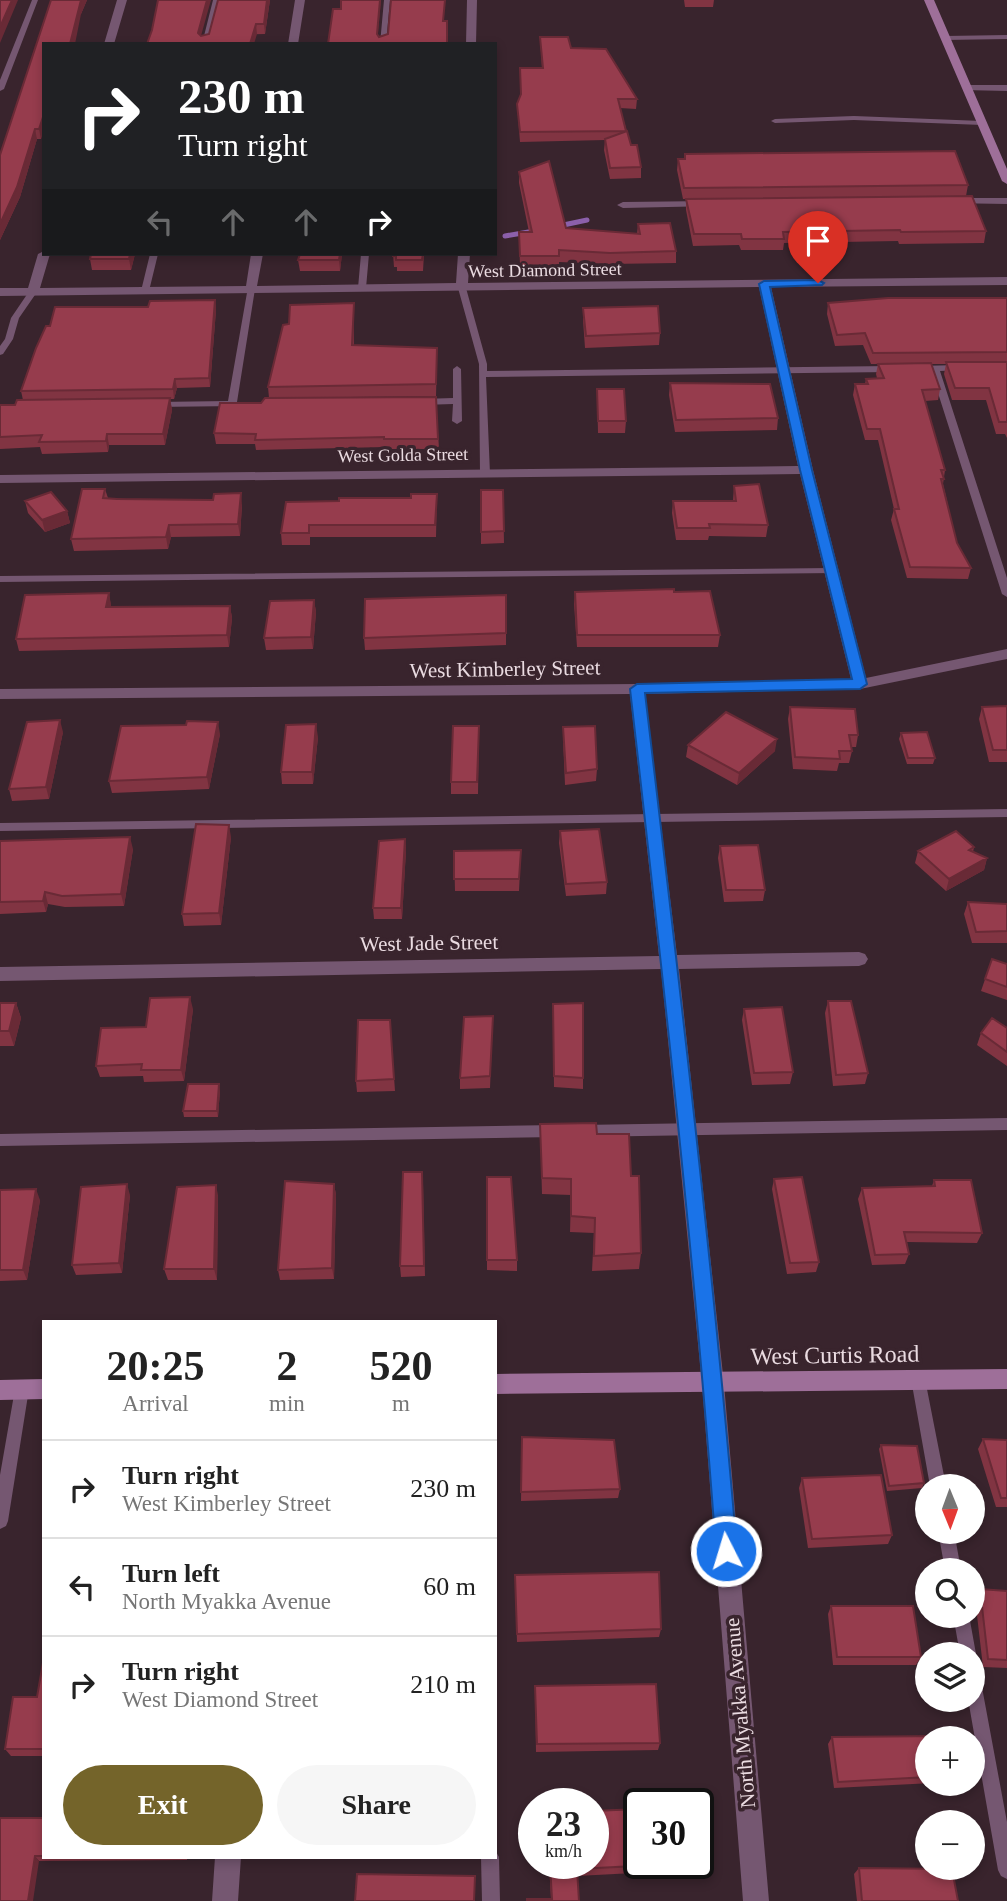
<!DOCTYPE html>
<meta charset="utf-8">
<style>
:root{--surface:#fff;--page:#f6f6f6;--text:#222;--muted:#767676;--line:#e0e0e0;--accent:#74642a}
body{margin:0;font-family:Georgia,serif;background:var(--page);color:var(--text);height:100vh;display:flex;flex-direction:column;font-size:26px;white-space:nowrap}
*{box-sizing:border-box;margin:0}
p{font-size:23px;color:var(--muted)}
.icon{flex:none;width:38px;height:38px;fill:none;stroke:currentColor;stroke-width:2;stroke-linecap:round;stroke-linejoin:round}
.map{position:relative;flex:1;overflow:hidden}
.side{position:absolute;left:42px;top:1320px;width:455px;height:539px;display:flex;flex-direction:column;background:var(--surface);border-radius:0px;box-shadow:0 4px 10px #0003}
.side>*{flex:none}
.top-card{position:absolute;left:42px;top:42px;width:455px;height:214px;border-radius:0px;box-shadow:0 4px 10px #0003;background:#202124;color:#fff;overflow:hidden}
.needle{width:46px;rotate:179deg}
.buttons{position:absolute;left:915px;top:1474px;display:grid;gap:14px}
.buttons a{display:grid;place-items:center;width:70px;height:70px;border-radius:50%;background:var(--surface);box-shadow:0 4px 10px #0003;font-size:35px}
.speed{position:absolute;left:518px;top:1788px;display:flex;gap:14px;font-size:35px;font-weight:700;text-align:center}
.speed>*{display:grid;place-content:center;width:91px;height:91px;border-radius:50%;background:var(--surface);box-shadow:0 4px 10px #0003;line-height:1}
.speed small{font-size:18px;font-weight:400}
.speed .limit{border:4px solid #111;border-radius:10px;background:#fff;color:#111}
.pin{position:absolute;display:grid;place-items:center;width:60px;height:60px;color:#fff;margin:-72px -30px;border-radius:50% 50% 50% 0;rotate:-45deg;box-shadow:0 0 7px #0007}
.pin .icon{rotate:45deg}
.me{position:absolute;width:77px;margin:-38px;rotate:355deg;stroke-linejoin:round;filter:drop-shadow(0 0 5px #0008)}
.turn{display:flex;align-items:center;gap:24px;height:147px;padding:0 21px;font-size:32px}
.turn .icon{width:91px;height:91px;stroke-width:2.5}
.turn b{display:block;font-size:49px;line-height:60px}
.lanes{display:flex;align-items:center;height:66px;padding:0 21px;background:#0003;justify-content:center;gap:35px;direction:ltr}
.lanes .off{opacity:.35}
.eta{display:flex;justify-content:space-evenly;align-items:center;height:119px;text-align:center}
.eta b{font-size:42px;font-weight:600;line-height:49px}
.button{display:flex;gap:14px;margin-top:auto;padding:14px 21px}
.button a{flex:1;height:80px;border-radius:42px;background:var(--accent);color:#fff;font-size:28px;font-weight:600;line-height:80px;text-align:center}
.button a+a{background:var(--page);color:var(--text)}
ul{padding:0;list-style:none}
li{display:flex;align-items:center;gap:21px;height:98px;padding:0 21px;border-top:2px solid var(--line)}
li div{flex:1}
li b{display:block;font-size:26px}
li em{font-style:normal}
.map>svg:first-child{display:block}
.lines{fill:none;stroke-linecap:round;stroke-linejoin:round}
.stream{stroke:#8c60ab;stroke-width:5}
.lane{fill:#755771;fill-rule:evenodd}
.street{fill:#755771;fill-rule:evenodd}
.secondary{fill:#9e6f99;fill-rule:evenodd}
.wall{fill:#813442}
.shaded-wall{fill:#692a36}
.building{fill:#963c4d;stroke:#692a36;stroke-width:2}
.route{fill:#1a73e8;stroke:#114b97;stroke-width:2}
.labels{text-anchor:middle;dominant-baseline:central;stroke-width:7;stroke-linejoin:round;paint-order:stroke}
.far-street-label{font-size:18px;fill:#eadbe1;stroke:#39242d}
.street-label{font-size:21px;fill:#eadbe1;stroke:#39242d}
.near-street-label{font-size:24px;fill:#eadbe1;stroke:#39242d}
</style>
<div class="map">
<svg width="1007" height="1901" viewBox="0 0 1007 1901">
<rect width="100%" height="100%" fill="#39242d"/>
<g class="lines">
<!-- stream -->
<path class="stream" d="M554,227L587,220
M505,236L540,230"/>
<!-- lane -->
<path class="lane" d="M32,0H38L4,89L0,91V80Z
M213,0H219L208,44H202Z
M384,0H390L386,44H380Z
M1007,35V39L945,40L942,38L945,36Z
M854,116L982,121L986,123L982,125L854,120L775,123L771,121L775,119Z
M150,254H158L149,291L145,293L141,291Z
M361,254H369L366,288L362,290L358,288Z
M459,286L466,288L487,364V371L891,366L895,369L891,372L486,377L490,474L485,477L480,474L479,364L458,288Z
M248,287L255,289L237,402L240,404L239,406L153,407L152,405L156,402L228,401Z
M30,290L37,292L19,318L13,339L3,354L0,355V346L5,339L11,318Z
M961,365L964,366V370L940,371L1007,578V597L1002,594L931,371L916,372L912,369L916,366Z
M457,366L461,369L462,421L457,424L452,421L453,404L422,405L418,402L422,399L453,398V369Z
M832,568L837,571L836,573L0,582V576Z
M1007,809V817L0,831V823Z
M1007,1118V1130L581,1137L576,1135L574,1131L576,1127L581,1125Z
M556,1125L561,1127L563,1131L561,1135L556,1137L0,1146V1134Z
M918,1372L923,1374L925,1379L946,1486H930L911,1379L913,1374Z
M22,1382L27,1384L29,1389L8,1521L6,1526L0,1529V1475L15,1389L17,1384Z
M938,1531H954L961,1570H945Z
M953,1615H969L976,1654L974,1660L973,1654H960Z
M973,1674L979,1676L981,1682L1007,1822V1879L1001,1876L998,1870L968,1699H973Z
M495,1850L499,1857L500,1901H482L481,1857H495Z"/>
<!-- street -->
<path class="street" d="M117,0H127L114,44H104Z
M295,0H305L298,44H288Z
M467,0H477L476,44H466Z
M967,85H1007V91L963,90V86Z
M951,198H1007V204L947,203L945,201Z
M710,201L714,202V206L623,208L617,205L623,202Z
M44,251V254H50L40,288L246,286L251,254H263L257,286L456,283L458,254H470L468,283L1007,277V285L771,287L813,470L866,678L1007,649V659L860,689L645,694L677,955L859,952L865,954L868,959L865,964L859,966L679,969L724,1384L769,1901H743L702,1384L661,969L0,981V967L659,956L630,694L0,699V689L637,684L851,679L800,474L0,483V475L798,466L759,287L0,296V288H28L38,254Z
M215,1857H241L238,1901H212Z"/>
<!-- secondary -->
<path class="secondary" d="M924,0H934L1007,169V184L1002,181Z
M1007,1369V1389L495,1394V1374Z
M44,1379V1399L0,1400V1380Z"/>
</g>
<!-- wall -->
<path class="wall" d="M51,0H87L81,14L44,44L41,139H37L20,197L0,240V155Z
M218,0H270L265,34L201,36L209,34Z
M684,0H714L713,7H685Z
M540,37L571,48L637,99L636,109L620,108L631,145L641,167V178L610,179L604,150L605,140L520,142L517,104L542,68Z
M685,154L968,185L966,196L683,199L677,170L678,159H684Z
M519,172L566,228L637,234L638,224L676,251V263L609,264L559,262V267H520L519,232H529L519,183Z
M686,199L986,231L984,243L899,244L898,241L784,243L783,250H741L739,245L693,246L686,210Z
M135,254L131,270H92L90,259Z
M342,254L340,271H300L298,260Z
M393,254H424L423,271H397V267H394Z
M1007,298V438L1005,434H996L986,400H952L944,374L946,364H931L940,389L938,400L925,401L945,470L943,484L957,543L971,568L968,579L907,578L891,520L894,509L878,440H865L853,395L855,384H865L866,379L877,378L876,374L878,364H871L863,345L835,346L827,314L828,303Z
M215,300L216,310L210,387L177,388L174,399H170L172,410L165,445H109L108,452L42,454L40,447L0,449V405H15L23,400L21,391L50,326L148,307Z
M354,303V345L437,359L436,396L269,398L268,387L289,324Z
M583,308L660,333L659,345L585,348L583,320Z
M670,383L778,418L777,430L675,432L669,395Z
M597,389L626,421L625,433H598Z
M436,397L439,449H385V447L256,450L255,444H216L214,433L261,403Z
M734,486L768,525L766,537L709,536L708,540H676L672,513L673,501H733Z
M105,489L108,498L242,505L240,536L171,537L168,549L74,551L71,539Z
M481,490H503L504,543L481,544Z
M437,494L436,537H310V545H282L281,533L411,498Z
M25,501L67,511L70,523L45,532L28,513Z
M575,592H674L720,635L718,647H577L574,604Z
M109,593L111,607L230,606L232,618L229,647L19,651L16,639Z
M506,595V645L365,650L364,638Z
M314,600L316,612L313,649L266,650L264,638Z
M1007,706V762H989L979,719L982,707Z
M790,707L858,735L856,747H851L852,751L849,763H839L837,771L793,769L788,719Z
M479,726L478,794H451V782Z
M563,727L597,769L596,781L565,785L563,739Z
M63,732L49,799L12,801L9,789Z
M901,733L935,758L933,764H907L899,739Z
M220,734L209,789L112,793L109,781Z
M318,737L313,784H282L281,772Z
M688,745L775,751L737,785L686,757Z
M560,831L607,882L606,894L566,896L559,843Z
M231,837L221,925L184,926L182,914Z
M405,839L406,850L402,919H374L373,908Z
M0,841L133,849L124,906L65,907L48,904L46,912L0,914Z
M720,846L765,890L763,901L724,902L718,858Z
M974,847L973,852L987,858L984,870L946,891L915,863L918,851Z
M521,850L519,891H455L454,851Z
M968,902L1007,904V943H972L964,914Z
M992,959L1007,964V1000L981,991Z
M828,1001L868,1073L865,1084L833,1086L825,1013Z
M0,1003H16L21,1018L14,1046H0Z
M553,1004L583,1078V1089L554,1087Z
M193,1009L184,1081L144,1082L143,1076L100,1077L96,1066L146,1027Z
M744,1009L793,1072L790,1084L752,1085L742,1020Z
M493,1016L490,1088L460,1089V1078Z
M390,1020L395,1091L357,1092L356,1081Z
M1007,1028V1066L977,1045L981,1033Z
M220,1090L218,1117H184L183,1111Z
M540,1124L597,1134L631,1176L641,1253L639,1269L592,1271L594,1233L570,1232L571,1195L542,1194Z
M487,1177L517,1260V1271L487,1270Z
M774,1179L819,1262L816,1272L787,1274L772,1189Z
M934,1180L982,1233L977,1243L907,1242L909,1254L905,1264L872,1265L858,1199L862,1188L932,1186Z
M423,1183L425,1276L401,1277L400,1266Z
M334,1184L336,1195L334,1279L280,1280L278,1270Z
M0,1190L40,1200L27,1280L0,1281Z
M130,1195L122,1273L76,1275L72,1265Z
M218,1195L217,1280H168L164,1269Z
M522,1437L620,1489L618,1498L521,1501Z
M983,1439L1007,1440V1507H996L978,1449Z
M881,1445L924,1483L922,1488L887,1491L879,1449Z
M802,1478L892,1535L888,1544L808,1548L799,1488Z
M515,1583L661,1629L659,1637L517,1642Z
M980,1589L1007,1591V1668L983,1667L975,1598Z
M831,1606L921,1657L916,1665H833L828,1614Z
M44,1657V1756H11L5,1749L37,1697Z
M535,1686L660,1743L658,1750L536,1752Z
M832,1737L928,1738V1783H933L834,1788L828,1744Z
M0,1818L44,1857H187V1860L39,1861Z
M549,1864H654L653,1872L577,1876L579,1901L551,1899Z
M859,1868L958,1901H857L854,1874Z"/>
<!-- shaded-wall -->
<path class="shaded-wall" d="M12,0H18L0,43V27Z
M81,0H87L81,14L75,44H70Z
M207,0H211L199,43L198,33Z
M267,0H270L265,34L264,24Z
M380,0H381L377,44V34Z
M256,24L257,34L254,44H250Z
M44,114V132L41,139L39,129Z
M35,129L37,139L20,197L0,240V224Z
M130,254H135L131,270L129,259Z
M340,254H342L340,271L339,260Z
M215,300L216,310L210,387L209,378Z
M354,303V314L353,356L352,345Z
M175,379L177,388L174,399L173,389Z
M170,398L172,410L165,445L163,434Z
M107,434L109,445L108,452L106,441Z
M241,493L242,505L240,536L238,524Z
M67,511L70,523L45,532L42,520Z
M169,525L171,537L168,549L166,537Z
M109,593L111,605L109,619L106,607Z
M314,600L316,612L313,649L311,637Z
M230,606L232,618L229,647L227,635Z
M60,720L63,732L49,799L46,787Z
M218,722L220,734L209,789L207,777Z
M316,724L318,737L313,784L312,772Z
M777,739L775,751L737,785L739,773Z
M229,825L231,837L221,925L219,913Z
M130,837L133,849L124,906L121,894Z
M405,839L406,850L402,919L401,908Z
M987,858L984,870L946,891L949,879Z
M45,892L48,904L46,912L43,901Z
M190,997L193,1009L184,1081L181,1070Z
M16,1003L21,1018L14,1046L9,1031Z
M219,1084L220,1090L218,1117L217,1111Z
M127,1184L130,1195L122,1273L119,1263Z
M334,1184L336,1195L334,1279L332,1268Z
M216,1185L218,1195L217,1280L214,1269Z
M36,1189L40,1200L27,1280L23,1270Z
M35,1856L39,1861L33,1901H28Z"/>
<!-- building -->
<path class="building" d="M0,0H12L0,27Z
M51,0H81L70,44H44V114L39,129H35L17,187L0,224V155Z
M158,0H207L198,33L201,36L209,34L218,0H267L264,24H256L250,44H147L152,30Z
M341,0H380L377,34L379,37L388,34L391,0H445L443,21H447V44H328L333,9H341Z
M540,37H568L571,48L606,49L637,99H618L626,131L520,132L517,104L521,94L520,68H543Z
M627,131L631,145H637L641,167L610,168L605,139Z
M955,151L968,185L684,188L678,159H685V154Z
M549,161L566,228L640,234L638,224L670,223L676,251L610,253L559,250V256H520L519,232H532L519,172Z
M972,196L986,231L901,232L900,230L783,232L784,239H742L741,234H694L686,199Z
M91,254H130L129,259H90Z
M300,254H340L339,260H298Z
M393,254H423L422,260H396V256H393Z
M888,298H1007V352L873,353L865,333L837,335L828,303Z
M215,300L209,378L175,379L173,389L21,391L36,348L46,326H50L55,307H148L150,301Z
M354,303L352,345L437,348L436,384L268,387L283,325L289,324L290,305Z
M658,306L660,333L586,336L583,308Z
M946,362H1007V422H999L989,388H955Z
M931,363L940,389L922,390L945,470H941L944,479H941L957,543L971,568L910,567L894,509H899L880,429H867L855,384H868L866,379L884,378L878,364Z
M670,383L770,384L778,418L676,420Z
M597,389H624L626,421H598Z
M436,397L438,439H384V437L255,440L256,434L214,433L220,403H261L265,398Z
M170,398L163,434H107L106,441L39,442L42,435L0,437V405H15L17,400Z
M759,484L768,525L709,524L710,528H677L673,501H736L734,486Z
M82,489H105L103,498L117,499L213,500L214,494L241,493L238,524L169,525L166,537L71,539Z
M481,490H503L504,531L481,532Z
M51,492L67,511L42,520L25,501Z
M411,494H437L435,525H309V533H281L286,502L339,501V498H411Z
M674,589V592L710,591L720,635H577L575,592Z
M109,593L106,607L230,606L227,635L16,639L25,595Z
M506,595V633L364,638L365,599Z
M314,600L311,637L264,638L270,601Z
M1007,706V750H993L982,707Z
M790,707L855,709L858,735H849L852,751H839L840,759L795,757Z
M726,712L777,739L739,773L688,745Z
M60,720L46,787L9,789L27,722Z
M187,721L218,722L207,777L109,781L121,726L186,725Z
M316,724L312,772H281L286,725Z
M453,726H479L477,782H451Z
M595,726L597,769L566,773L563,727Z
M927,732L935,758H908L901,733Z
M196,824L229,825L219,913L182,914Z
M599,829L607,882L566,884L560,831Z
M956,831L974,847L969,850L987,858L949,879L918,851Z
M130,837L121,894L62,896L45,892L43,901L0,902V841Z
M405,839L401,908H373L379,841Z
M758,845L765,890H726L720,846Z
M521,850L519,879H454V851Z
M968,902L1007,904V931L976,932Z
M992,959L1007,964V987L985,979Z
M190,997L181,1070H141L142,1064L96,1066L101,1028L146,1027L150,998Z
M828,1001H851L868,1073L836,1075Z
M0,1003H16L9,1031H0Z
M583,1003V1078L554,1076L553,1004Z
M782,1007L793,1072L754,1073L744,1009Z
M493,1016L490,1076L460,1078L464,1017Z
M992,1018L1007,1028V1052L981,1033Z
M358,1020H390L394,1079L356,1081Z
M188,1084H219L217,1111H183Z
M596,1123L597,1134H629L631,1176H639L641,1253L594,1256L595,1218L571,1216V1179L542,1178L540,1124Z
M403,1172H422L424,1266H400Z
M487,1177H511L517,1260H487Z
M802,1177L819,1262L790,1263L774,1179Z
M934,1180H971L982,1233L904,1232L909,1254L875,1255L862,1188L935,1186Z
M285,1181L334,1184L332,1268L278,1270Z
M127,1184L119,1263L72,1265L81,1187Z
M216,1185L214,1269H164L177,1187Z
M36,1189L23,1270H0V1190Z
M522,1437L614,1440L620,1489L521,1492Z
M983,1439L1007,1440V1498H1001Z
M881,1445L917,1446L924,1483L889,1486Z
M881,1475L892,1535L812,1539L802,1478Z
M659,1572L661,1629L517,1634L515,1575Z
M980,1589L1007,1591V1660L988,1659Z
M831,1606H913L921,1657H837Z
M44,1657V1749H5L13,1697H37Z
M656,1684L660,1743L537,1744L535,1686Z
M945,1736V1738H928V1777L838,1782L832,1737Z
M639,1809V1864H654L655,1865L577,1869L579,1901H527V1899H552L550,1864H593V1811Z
M0,1818H44V1856H35L28,1901H0Z
M859,1868L952,1869L958,1901H862Z
M357,1874L475,1876L474,1901H355Z"/>
<!-- route -->
<path class="route" d="M818,280L824,283L822,285L770,287L812,470L867,684L860,689L645,693C679,979 713,1264 737,1551L734,1558L726,1561L719,1558L716,1551C695,1263 663,976 630,689L637,684L852,679L800,470L759,284L764,281Z"/>
<g class="labels">
<!-- far-street labels -->
<g class="far-street-label">
<text transform="translate(545 270) rotate(-1)">West Diamond Street</text>
<text transform="translate(403 455) rotate(-1)">West Golda Street</text>
</g>
<!-- street labels -->
<g class="street-label">
<text transform="translate(505 669) rotate(-1)">West Kimberley Street</text>
<text transform="translate(429 943) rotate(-1)">West Jade Street</text>
<text transform="translate(740 1713) rotate(-95)">North Myakka Avenue</text>
</g>
<!-- near-street labels -->
<g class="near-street-label">
<text transform="translate(835 1355) rotate(-1)">West Curtis Road</text>
</g>
</g>
</svg>
<div class="buttons">
<a><svg class="needle" viewBox="-14 -14 28 28"><path d="M0-13l5 13h-10z" fill="#e53935"/><path d="M0 13l5-13h-10z" fill="#767676"/></svg></a>
<a><svg class="icon" aria-label="search" viewBox="0 0 24 24"><circle cx="10" cy="10" r="6"/><path d="M15 15l6 6"/></svg></a>
<a><svg class="icon" aria-label="layers" viewBox="0 0 24 24"><path d="M12 4l9 5-9 5-9-5zM3 14l9 5 9-5"/></svg></a>
<a>+</a>
<a>−</a>
</div>
<div class="speed"><div>23<small>km/h</small></div><div class="limit">30</div></div>
<div class="pin" style="left:818px;top:283px;background:#d93025"><svg class="icon" aria-label="arrive" viewBox="0 0 24 24"><path d="M6 21V4h12l-3 4 3 4H6"/></svg></div>
<svg class="me" style="left:726px;top:1551px" viewBox="-20 -20 40 40"><circle r="17" fill="#1a73e8" stroke="#fff" stroke-width="3"/><path d="M0-11L8 9 0 5-8 9z" fill="#fff"/></svg>
<div class="top-card">
<div class="turn"><svg class="icon" aria-label="right" viewBox="0 0 24 24"><path d="M7 20v-9h11M14 6l5 5-5 5"/></svg><div><b>230 m</b>Turn right</div></div>
<div class="lanes"><svg class="icon off" aria-label="left" viewBox="0 0 24 24"><path d="M17 20v-9H6M10 6l-5 5 5 5"/></svg><svg class="icon off" aria-label="ahead" viewBox="0 0 24 24"><path d="M12 20V5M6 11l6-6 6 6"/></svg><svg class="icon off" aria-label="ahead" viewBox="0 0 24 24"><path d="M12 20V5M6 11l6-6 6 6"/></svg><svg class="icon" aria-label="right" viewBox="0 0 24 24"><path d="M7 20v-9h11M14 6l5 5-5 5"/></svg></div>
</div>
<section class="side">
<div class="eta">
<div><b>20:25</b><p>Arrival</p></div>
<div><b>2</b><p>min</p></div>
<div><b>520</b><p>m</p></div>
</div>
<ul>
<li><svg class="icon" aria-label="right" viewBox="0 0 24 24"><path d="M7 20v-9h11M14 6l5 5-5 5"/></svg><div><b>Turn right</b><p>West Kimberley Street</p></div><em>230 m</em></li>
<li><svg class="icon" aria-label="left" viewBox="0 0 24 24"><path d="M17 20v-9H6M10 6l-5 5 5 5"/></svg><div><b>Turn left</b><p>North Myakka Avenue</p></div><em>60 m</em></li>
<li><svg class="icon" aria-label="right" viewBox="0 0 24 24"><path d="M7 20v-9h11M14 6l5 5-5 5"/></svg><div><b>Turn right</b><p>West Diamond Street</p></div><em>210 m</em></li>
</ul>
<div class="button"><a>Exit</a><a>Share</a></div>
</section>
</div>
